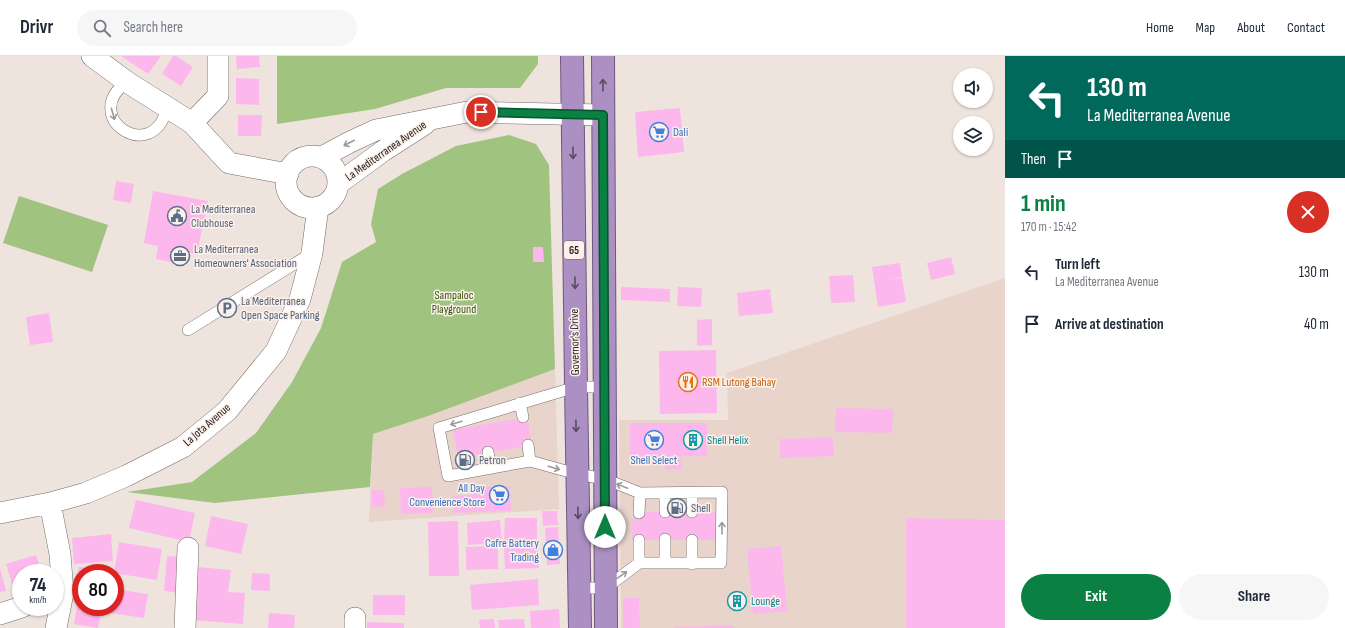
<!DOCTYPE html>
<meta charset="utf-8">
<style>
:root{--surface:#fff;--page:#f6f6f7;--text:#1f2937;--muted:#747a83;--line:#e0e1e3;--accent:#0b8043}
body{margin:0;font-family:"Sofia Sans Condensed",sans-serif;background:var(--page);color:var(--text);height:100vh;display:flex;flex-direction:column;font-size:15px;white-space:nowrap}
*{box-sizing:border-box;margin:0}
p{font-size:13px;color:var(--muted)}
.icon{flex:none;width:22px;height:22px;fill:none;stroke:currentColor;stroke-width:2;stroke-linecap:round;stroke-linejoin:round}
.map{position:relative;flex:1;overflow:hidden}
.panel{display:flex;flex-direction:column;background:var(--surface);width:340px}
.panel>*{flex:none}
.hud{background:#00695c;color:#fff;overflow:hidden}
.controls{position:absolute;left:953px;top:12px;display:grid;gap:8px}
.controls a{display:grid;place-items:center;width:40px;height:40px;border-radius:50%;background:var(--surface);box-shadow:0 1px 3px #0004;font-size:20px}
.speed{position:absolute;left:12px;top:508px;display:flex;gap:8px;font-size:20px;font-weight:700;text-align:center}
.speed>*{display:grid;place-content:center;width:52px;height:52px;border-radius:50%;background:var(--surface);box-shadow:0 1px 3px #0004;line-height:1}
.speed small{font-size:10px;font-weight:400}
.speed .limit{border:6px solid #d22;background:#fff;color:#111}
.pin{position:absolute;display:grid;place-items:center;width:34px;height:34px;color:#fff;margin:-17px;border:2px solid #fff;border-radius:50%;box-shadow:0 1px 4px #0007}
.me{position:absolute;width:44px;margin:-22px;rotate:0deg;stroke-linejoin:round;filter:drop-shadow(0 0 3px #0008)}
.turn{display:flex;align-items:center;gap:14px;height:84px;padding:0 16px;font-size:18px}
.turn .icon{width:52px;height:52px;stroke-width:2.5}
.turn b{display:block;font-size:28px;line-height:34px}
.then{display:flex;align-items:center;height:38px;padding:0 16px;background:#0003;gap:8px;font-size:15px}
.round{display:grid;place-items:center;flex:none;width:42px;height:42px;border-radius:21px;background:var(--page)}
.summary{display:flex;align-items:center;justify-content:space-between;height:68px;padding:0 16px}
h1{font-size:24px;font-weight:700;line-height:30px;color:var(--accent)}
.cta{display:flex;gap:8px;margin-top:auto;padding:8px 16px}
.cta a{flex:1;height:46px;border-radius:24px;background:var(--accent);color:#fff;font-size:16px;font-weight:700;line-height:46px;text-align:center}
.cta a+a{background:var(--page);color:var(--text)}
ul{padding:0;list-style:none}
li{display:flex;align-items:center;gap:12px;height:52px;padding:0 16px}
li div{flex:1}
li b{display:block;font-size:15px}
li em{font-style:normal}
header{display:flex;align-items:center;gap:24px;box-sizing:border-box;height:56px;padding:0 20px;background:var(--surface);border-bottom:1px solid var(--line)}
header strong{font-size:19px}
nav{display:flex;gap:22px;margin-inline-start:auto;font-size:14px}
.search{width:280px;height:36px;background:var(--page);display:flex;align-items:center;gap:10px;box-sizing:border-box;padding:0 14px;border-radius:22px;color:var(--muted);font-size:15px}
main{display:flex;flex:1;min-height:0}
.map>svg:first-child{display:block}
.built{fill:#e8d4cb}
.green{fill:#a1c380}
.building{fill:#fcb8ec}
.lines{fill:none;stroke-linecap:round;stroke-linejoin:round}
.service-casing{stroke:#766b67;stroke-width:12}
.minor-casing{stroke:#766b67;stroke-width:22}
.trunk-casing{stroke:#6f5780;stroke-width:24}
.service{stroke:#fff;stroke-width:11}
.minor{stroke:#fff;stroke-width:21}
.trunk{stroke:#ac90c4;stroke-width:22}
.oneway{stroke:#5a4c60}
.oneway2{stroke:#9c9a99}
.route-casing{stroke:#07532c;stroke-width:10}
.route{stroke:#0b8043;stroke-width:7}
.labels{text-anchor:middle;dominant-baseline:central;stroke-width:3;stroke-linejoin:round;paint-order:stroke}
.shield{fill:#fcf0eb;stroke:#655e5b;stroke-width:1}
.shield-label{font-size:11px;font-weight:bold;fill:#241f1d}
.shop-label{font-size:12px;fill:#366cbe;stroke:#fcf0eb;text-anchor:end}
.street-label{font-size:12px;fill:#241f1d;stroke:#fcf0eb}
.service-label{font-size:12px;fill:#4e5e75;stroke:#fcf0eb;text-anchor:start}
.park-label{font-size:12px;fill:#365507;stroke:#fcf0eb}
.food-label{font-size:12px;fill:#c56008;stroke:#fcf0eb;text-anchor:start}
.culture-label{font-size:12px;fill:#0d838f;stroke:#fcf0eb;text-anchor:start}
</style>
<header>
<strong>Drivr</strong>
<div class="search"><svg class="icon" aria-label="search" viewBox="0 0 24 24"><circle cx="10" cy="10" r="6"/><path d="M15 15l6 6"/></svg>Search here</div>
<nav><a>Home</a><a>Map</a><a>About</a><a>Contact</a></nav>
</header>
<main>
<div class="map">
<svg width="1005" height="572" viewBox="0 0 1005 572">
<rect width="100%" height="100%" fill="#efe3dd"/>
<!-- built -->
<path class="built" d="M1005,222V572H621L619,364H728L727,317Z
M555,313L559,453L369,466L373,378L428,360Z"/>
<!-- green -->
<path class="green" d="M277,0H538V8L520,32H446L375,53L277,68Z
M509,79L536,88L549,109L555,313L428,360L373,378L370,431L215,447L127,436L192,426L256,377L292,326L321,272L342,206L376,186L371,168L378,133L402,118L456,90Z
M19,140L108,169L92,216L3,187Z"/>
<!-- building -->
<path class="building" d="M121,0H161L148,18Z
M173,0H176L193,11L181,30L162,18Z
M236,0H259L260,11L237,13Z
M236,22L259,23V49L236,48Z
M680,52L684,96L638,101L635,56Z
M238,59H262L261,80H238Z
M116,125L134,128L131,147L113,144Z
M153,135L208,145L197,198L183,195L181,208L156,203L158,190L144,187Z
M533,191H543L544,206H533Z
M951,201L955,218L931,224L927,207Z
M900,207L902,221L888,224L902,222L906,246L878,251L872,211Z
M853,219L855,246L831,247L829,220Z
M621,231L670,233V246L621,244Z
M678,231L702,232L701,251L677,250Z
M770,233L773,257L739,260L737,237Z
M49,257L53,286L30,289L26,261Z
M712,263V289L697,290V264Z
M716,294L717,357L660,358L659,295Z
M836,352L893,353L892,377L835,376Z
M527,361L532,389L458,402L453,374Z
M630,367H707V400L630,401Z
M833,381L834,400L780,402V383Z
M681,402L682,413L665,414V403Z
M510,430L511,455L453,457V440L471,439V432Z
M432,431L433,457L401,458L400,432Z
M372,434H384L385,450L372,451Z
M136,444L195,457L189,486L129,472Z
M542,455H557L558,469L543,470Z
M633,456H720L719,484H632Z
M211,460L248,468L241,498L205,490Z
M505,462H537V484H504Z
M906,462L1005,464V572H906Z
M500,464L502,486L468,489L467,467Z
M458,465L459,520H429L428,466Z
M558,471L560,508L547,509L545,472Z
M111,478L113,505L74,508L72,482Z
M119,486L162,493L157,524L114,517Z
M498,490V513L466,514V491Z
M504,490H538L539,512L505,513Z
M781,490L787,555L753,558L747,493Z
M36,499L42,517H21V529L13,531L6,508Z
M167,500L183,501L180,537L164,535Z
M79,511L110,516V517H81V537L74,536Z
M197,511L231,514L228,536L245,537L243,568L192,564Z
M0,512L6,535L0,536Z
M252,517L270,518V535L251,534Z
M538,523L539,549L472,554L470,529Z
M115,533L148,538L144,562L111,557L112,551H115Z
M740,536L741,552L734,553L733,537Z
M373,539H405V559H373Z
M623,542H639L640,572H623Z
M78,544H81V551H102L98,572L74,568Z
M559,553L560,572H531L530,555Z
M269,557L295,559L294,572H268Z
M494,563L495,572H480L479,564Z
M524,563L525,572H499L498,564Z
M367,566L404,567V572H367Z
M734,569V572H675V571Z"/>
<g class="lines">
<!-- service casing -->
<g class="service-casing">
<path id="service" d="M127,26C78,61 154,111 167,51
M188,274L312,197
M520,347L523,361
M528,389L530,405
M488,396L491,412
M665,437V456
M692,456V437
M639,457L640,437
M665,483V507
M639,484V507
M692,484V508
M579,532H606L639,507H721L722,436L640,437L605,423L577,418L530,405L448,420L439,372L576,331H605"/>
</g>
<!-- minor casing -->
<g class="minor-casing">
<path id="minor" d="M92,0L127,26L192,67L229,107L288,118
M192,67L218,40V0
M286 126a26 26 0 1 1 52 0a26 26 0 1 1-52 0Z
M322,101L350,86L376,74L467,56L603,59
M338,128L383,95L425,68
M50,447L60,498L63,537L56,572
M0,457L50,447L86,437L126,420L183,391L227,355L276,295L300,243L312,197L318,151
M0,558L22,551
M355,562V572
M185,572L188,492"/>
</g>
<!-- trunk casing -->
<g class="trunk-casing">
<path id="trunk" d="M572,0L576,331L580,572
M603,0L606,572"/>
</g>
<!-- service -->
<use href="#service" class="service"/>
<!-- minor -->
<use href="#minor" class="minor"/>
<!-- trunk -->
<use href="#trunk" class="trunk"/>
</g>
<!-- one-way arrows -->
<defs><path id="oneway-shaft" d="M-6 0H5M1.5-3L5.5 0L1.5 3" fill="none" stroke-width="1.6" stroke-linecap="round" stroke-linejoin="round"/></defs>
<g class="oneway">
<use href="#oneway-shaft" transform="translate(603 29) rotate(-90)"/>
<use href="#oneway-shaft" transform="translate(573 97) rotate(90)"/>
<use href="#oneway-shaft" transform="translate(575 227) rotate(89)"/>
<use href="#oneway-shaft" transform="translate(576 370) rotate(89)"/>
<use href="#oneway-shaft" transform="translate(578 457) rotate(89)"/>
</g>
<g class="oneway2">
<use href="#oneway-shaft" transform="translate(113 58) rotate(74)"/>
<use href="#oneway-shaft" transform="translate(349 87) rotate(153)"/>
<use href="#oneway-shaft" transform="translate(456 367) rotate(163)"/>
<use href="#oneway-shaft" transform="translate(554 412) rotate(16)"/>
<use href="#oneway-shaft" transform="translate(622 430) rotate(-158)"/>
<use href="#oneway-shaft" transform="translate(722 472) rotate(-90)"/>
<use href="#oneway-shaft" transform="translate(622 519) rotate(-35)"/>
</g>
<g class="lines">
<!-- route casing -->
<g class="route-casing">
<path id="route" d="M481,56L603,59L605,471"/>
</g>
<!-- route -->
<use href="#route" class="route"/>
</g>
<!-- icons -->
<defs>
<g id="supermarket-ring" transform="scale(1)"><circle r="9.5" fill="#fcf0eb" stroke="#3f7fe0" stroke-width="1.5"/><path d="M-6-5.5h2.5l.6 2H6L4.5 2H-2.5L-4.4-4H-6ZM-1.5 3.2a1.3 1.3 0 1 0 .1 0ZM3 3.2a1.3 1.3 0 1 0 .1 0Z" fill="#3f7fe0"/></g>
<g id="civic-ring" transform="scale(1)"><circle r="9.5" fill="#fcf0eb" stroke="#5c6f8a" stroke-width="1.5"/><path d="M-.6-6.5H3V-4.5H.6V-3L4-1V1h2V6H-6V1h2V-1L-.6-3ZM-1.2 2.5V6h2.4V2.5Z" fill="#5c6f8a"/></g>
<g id="office-ring" transform="scale(1)"><circle r="9.5" fill="#fcf0eb" stroke="#5c6f8a" stroke-width="1.5"/><path d="M-6-3h4V-5.5h4V-3h4V5H-6ZM-1-4.5V-3h2v-1.5ZM-6 0V1H6V0Z" fill="#5c6f8a"/></g>
<g id="parking-ring" transform="scale(1)"><circle r="9.5" fill="#fcf0eb" stroke="#5c6f8a" stroke-width="1.5"/><path d="M-3.5-5.5H1a3.5 3.5 0 0 1 0 7H-1V5.5H-3.5ZM-1-3.4V-.6H.8a1.4 1.4 0 0 0 0-2.8Z" fill="#5c6f8a"/></g>
<g id="restaurant-ring" transform="scale(1)"><circle r="9.5" fill="#fcf0eb" stroke="#e8710a" stroke-width="1.5"/><path d="M-5-6h1v4h1v-4h1v4h1v-4h1v5L-1.5 .5V6h-2V.5L-5-1ZM5-6V6H3V1.5H1.5Q1.5-4 5-6Z" fill="#e8710a"/></g>
<g id="building-ring" transform="scale(1)"><circle r="9.5" fill="#fcf0eb" stroke="#0f9aa8" stroke-width="1.5"/><path d="M-4-6H4V6H1V3H-1V6H-4ZM-2.5-4.3h1.7v1.8h-1.7ZM.8-4.3h1.7v1.8H.8ZM-2.5-1h1.7V.8h-1.7ZM.8-1h1.7V.8H.8Z" fill="#0f9aa8"/></g>
<g id="fuel-ring" transform="scale(1)"><circle r="9.5" fill="#fcf0eb" stroke="#5c6f8a" stroke-width="1.5"/><path d="M-5.5-6h7V0h2V4h1.3V-2.5L3-4.5l.8-.8L6-3V5H2.5V1h-1V6h-7ZM-4.2-4.7v3.2H.2V-4.7Z" fill="#5c6f8a"/></g>
<g id="shop-ring" transform="scale(1)"><circle r="9.5" fill="#fcf0eb" stroke="#3f7fe0" stroke-width="1.5"/><path d="M-5-2.5h2.3a2.7 3.5 0 0 1 5.4 0H5L5.5 6h-11ZM-1.5-2.5h3a1.5 2.3 0 0 0-3 0Z" fill="#3f7fe0"/></g>
</defs>
<g fill-rule="evenodd">
<use href="#supermarket-ring" x="659" y="76"/>
<use href="#civic-ring" x="177" y="160"/>
<use href="#office-ring" x="180" y="200"/>
<use href="#parking-ring" x="227" y="252"/>
<use href="#restaurant-ring" x="688" y="326"/>
<use href="#supermarket-ring" x="654" y="384"/>
<use href="#building-ring" x="693" y="384"/>
<use href="#fuel-ring" x="465" y="404"/>
<use href="#supermarket-ring" x="499" y="439"/>
<use href="#fuel-ring" x="677" y="452"/>
<use href="#shop-ring" x="553" y="494"/>
<use href="#building-ring" x="737" y="545"/>
</g>
<g class="labels">
<!-- shield labels -->
<rect class="shield" x="564" y="185" width="20" height="18" rx="3"/>
<g class="shield-label">
<text x="574" y="194">65</text>
</g>
<!-- shop labels -->
<g class="shop-label">
<text x="673" y="76" text-anchor="start">Dali</text>
<text x="654" y="404" text-anchor="middle">Shell Select</text>
<text x="485" y="432">All Day<tspan x="485" dy="14">Convenience Store</tspan></text>
<text x="539" y="487">Cafre Battery<tspan x="539" dy="14">Trading</tspan></text>
</g>
<!-- street labels -->
<g class="street-label">
<text transform="translate(386 95) rotate(-35)">La Mediterranea Avenue</text>
<text transform="translate(575 286) rotate(-91)">Governor's Drive</text>
<text transform="translate(207 369) rotate(-41)">La Jota Avenue</text>
</g>
<!-- service labels -->
<g class="service-label">
<text x="191" y="153">La Mediterranea<tspan x="191" dy="14">Clubhouse</tspan></text>
<text x="194" y="193">La Mediterranea<tspan x="194" dy="14">Homeowners' Association</tspan></text>
<text x="241" y="245">La Mediterranea<tspan x="241" dy="14">Open Space Parking</tspan></text>
<text x="479" y="404">Petron</text>
<text x="691" y="452">Shell</text>
</g>
<!-- park labels -->
<g class="park-label">
<text x="454" y="239">Sampaloc<tspan x="454" dy="14">Playground</tspan></text>
</g>
<!-- food labels -->
<g class="food-label">
<text x="702" y="326">RSM Lutong Bahay</text>
</g>
<!-- culture labels -->
<g class="culture-label">
<text x="707" y="384">Shell Helix</text>
<text x="751" y="545">Lounge</text>
</g>
</g>
</svg>
<div class="controls">
<a><svg class="icon" aria-label="sound" viewBox="0 0 24 24"><path d="M4 9h4l5-4v14l-5-4H4zM17 9q2 3 0 6"/></svg></a>
<a><svg class="icon" aria-label="layers" viewBox="0 0 24 24"><path d="M12 4l9 5-9 5-9-5zM3 14l9 5 9-5"/></svg></a>
</div>
<div class="speed"><div>74<small>km/h</small></div><div class="limit">80</div></div>
<div class="pin" style="left:481px;top:56px;background:#d93025"><svg class="icon" aria-label="arrive" viewBox="0 0 24 24"><path d="M6 21V4h12l-3 4 3 4H6"/></svg></div>
<svg class="me" style="left:605px;top:471px" viewBox="-20 -20 40 40"><circle r="19" fill="#fff"/><path d="M0-13L10 11 0 6-10 11z" fill="#0b8043"/></svg>
</div>
<section class="panel">
<div class="hud">
<div class="turn"><svg class="icon" aria-label="left" viewBox="0 0 24 24"><path d="M17 20v-9H6M10 6l-5 5 5 5"/></svg><div><b>130 m</b>La Mediterranea Avenue</div></div>
<div class="then">Then<svg class="icon" aria-label="arrive" viewBox="0 0 24 24"><path d="M6 21V4h12l-3 4 3 4H6"/></svg></div>
</div>
<div class="summary"><div><h1>1 min</h1><p>170 m · 15:42</p></div><a class="round" style="background:#d93025;color:#fff"><svg class="icon" aria-label="close" viewBox="0 0 24 24"><path d="M6 6l12 12M18 6L6 18"/></svg></a></div>
<ul>
<li><svg class="icon" aria-label="left" viewBox="0 0 24 24"><path d="M17 20v-9H6M10 6l-5 5 5 5"/></svg><div><b>Turn left</b><p>La Mediterranea Avenue</p></div><em>130 m</em></li>
<li><svg class="icon" aria-label="arrive" viewBox="0 0 24 24"><path d="M6 21V4h12l-3 4 3 4H6"/></svg><div><b>Arrive at destination</b></div><em>40 m</em></li>
</ul>
<div class="cta"><a>Exit</a><a>Share</a></div>
</section>
</main>
